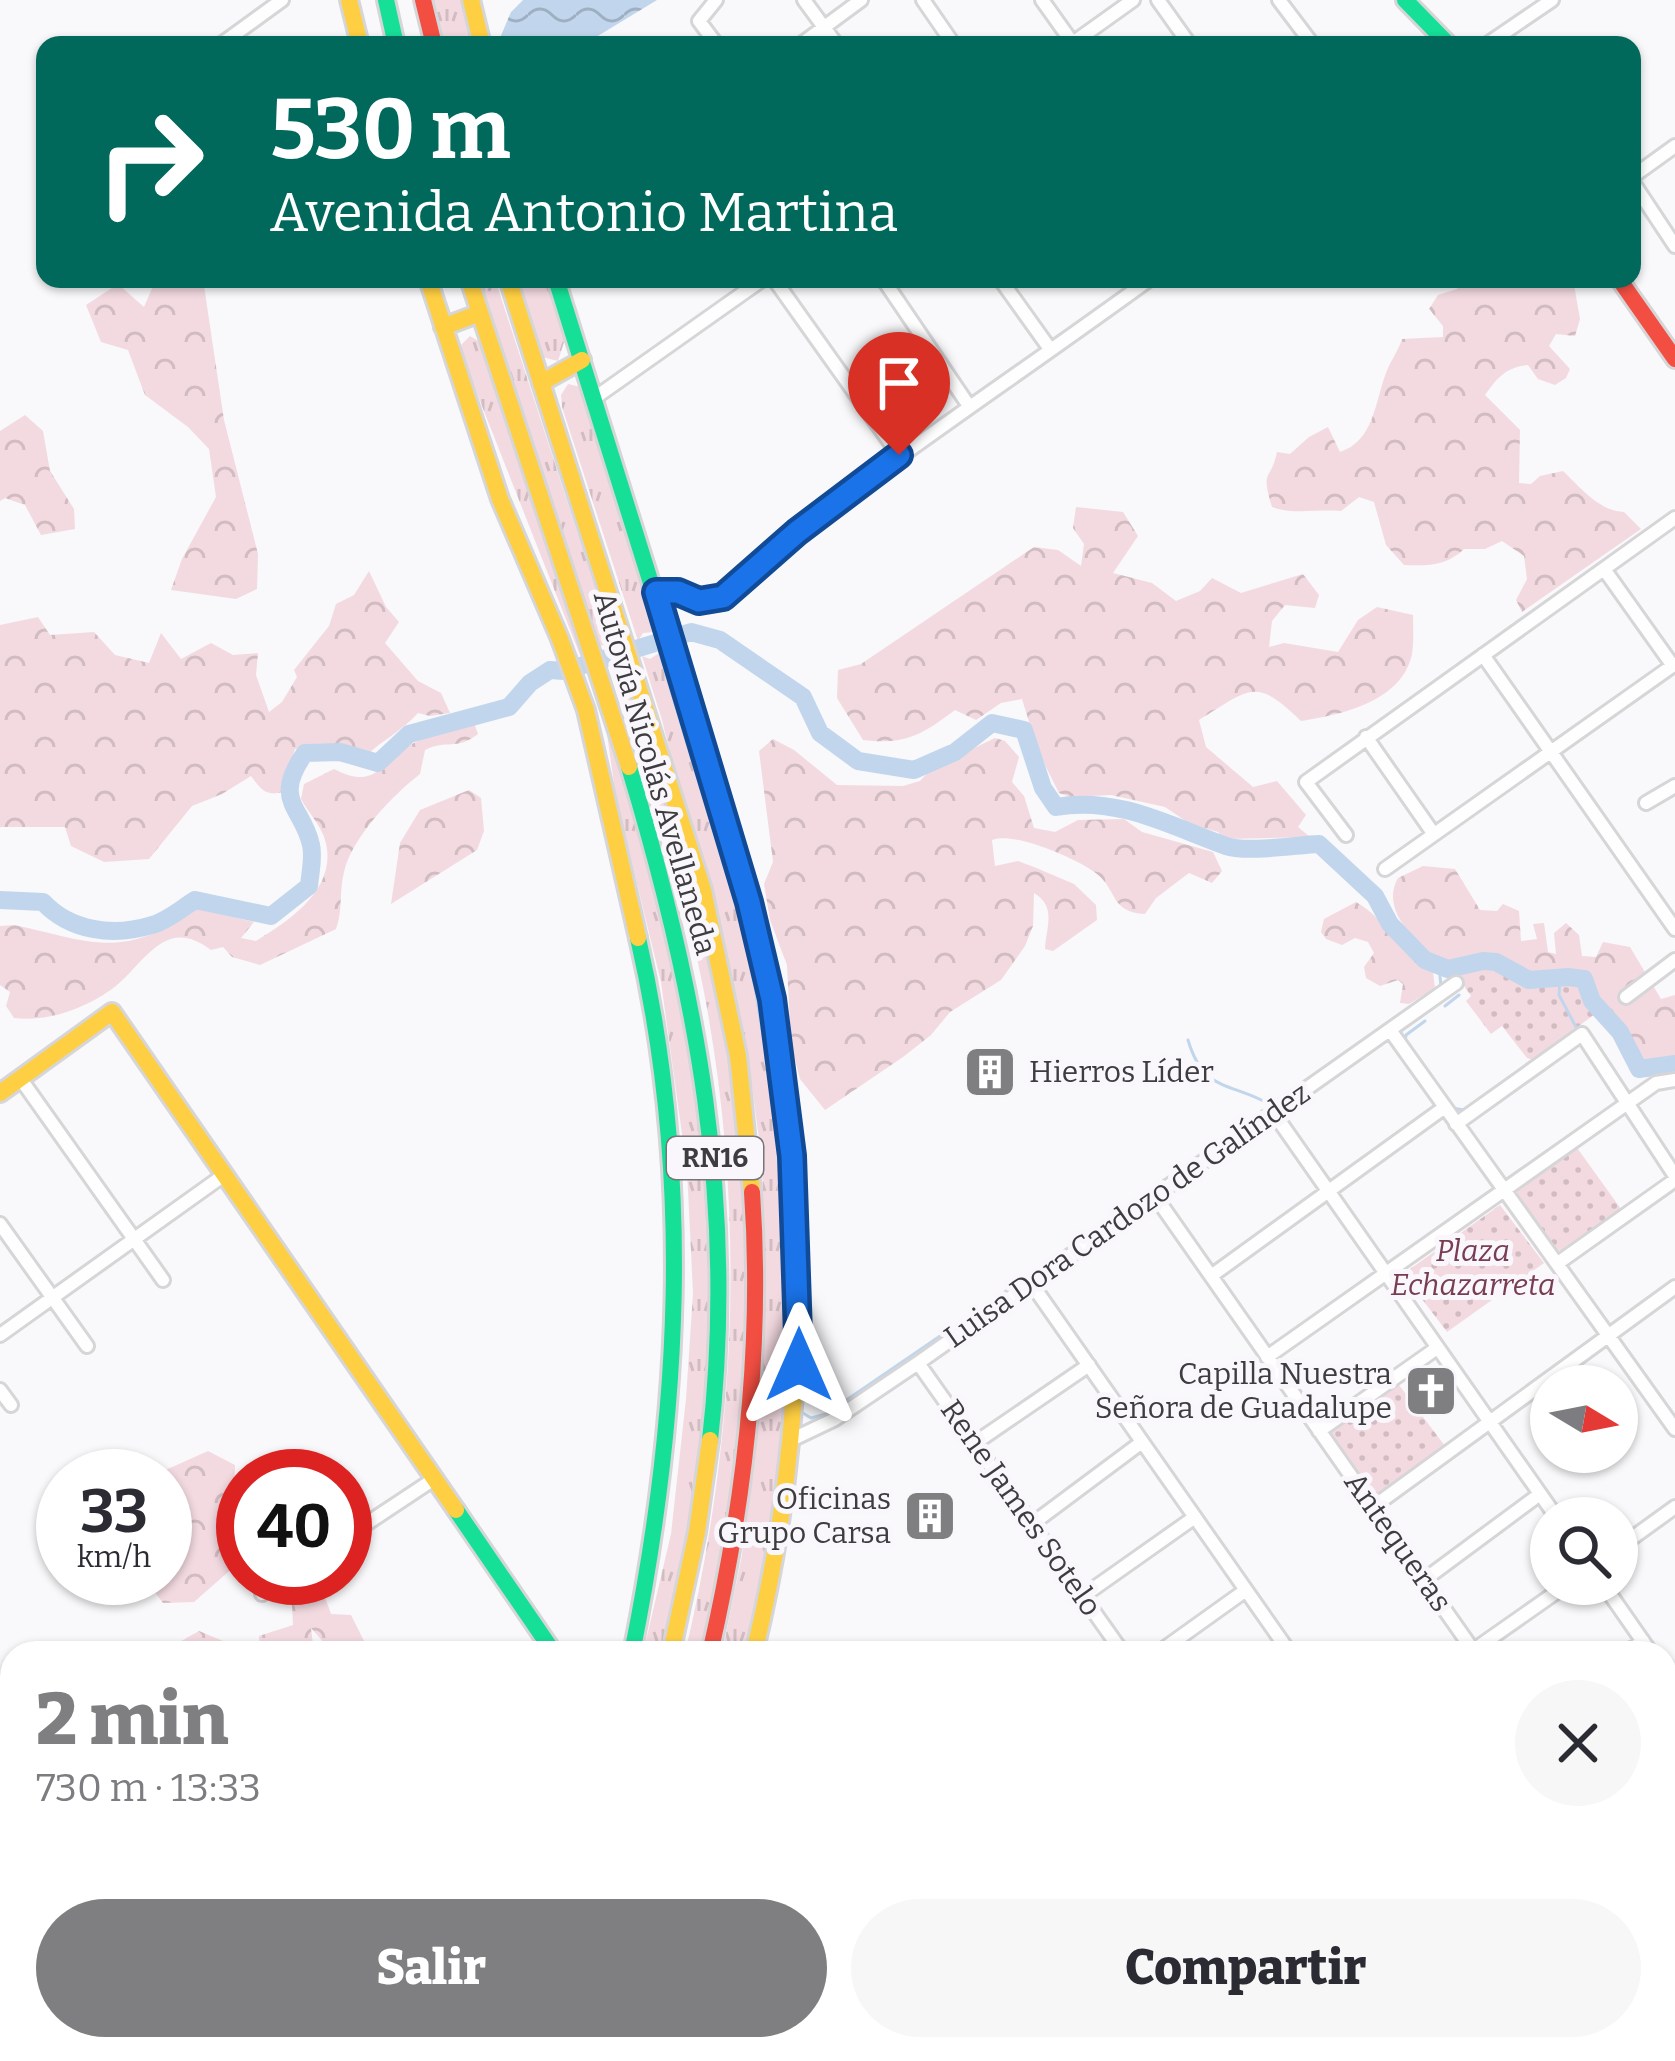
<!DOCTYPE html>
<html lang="es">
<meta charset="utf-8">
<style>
:root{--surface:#fff;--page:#f7f7f7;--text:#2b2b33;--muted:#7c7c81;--accent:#7f7e80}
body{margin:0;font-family:Bitter,serif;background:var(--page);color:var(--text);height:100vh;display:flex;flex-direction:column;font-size:45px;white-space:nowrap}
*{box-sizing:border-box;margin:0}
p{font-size:39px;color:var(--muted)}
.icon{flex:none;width:66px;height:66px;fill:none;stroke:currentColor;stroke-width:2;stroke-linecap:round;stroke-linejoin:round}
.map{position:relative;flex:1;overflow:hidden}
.side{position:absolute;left:0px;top:1641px;width:1677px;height:420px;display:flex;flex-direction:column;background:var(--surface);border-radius:36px 36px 0 0;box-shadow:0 3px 9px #0004}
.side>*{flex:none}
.hud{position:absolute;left:36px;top:36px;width:1605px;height:252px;border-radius:24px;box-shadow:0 3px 9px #0004;background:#00695c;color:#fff;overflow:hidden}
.needle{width:78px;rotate:100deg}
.tools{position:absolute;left:1530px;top:1365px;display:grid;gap:24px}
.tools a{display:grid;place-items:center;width:108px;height:108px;border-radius:50%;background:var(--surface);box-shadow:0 3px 9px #0004;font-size:60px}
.speed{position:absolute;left:36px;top:1449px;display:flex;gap:24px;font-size:60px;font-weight:700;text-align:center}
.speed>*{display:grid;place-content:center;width:156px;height:156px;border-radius:50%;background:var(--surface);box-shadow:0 3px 9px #0004;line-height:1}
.speed small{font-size:30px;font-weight:400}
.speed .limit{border:18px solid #d22;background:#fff;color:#111}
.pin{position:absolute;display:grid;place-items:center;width:102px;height:102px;color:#fff;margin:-123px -51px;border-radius:50% 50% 50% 0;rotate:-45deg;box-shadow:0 0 12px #0007}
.pin .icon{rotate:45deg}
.me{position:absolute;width:132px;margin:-66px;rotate:0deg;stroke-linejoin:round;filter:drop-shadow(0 0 9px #0008)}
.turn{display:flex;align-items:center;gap:42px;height:252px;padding:0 36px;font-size:54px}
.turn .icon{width:156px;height:156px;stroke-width:2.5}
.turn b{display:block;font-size:84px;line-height:102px}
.round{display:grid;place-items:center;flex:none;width:126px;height:126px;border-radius:63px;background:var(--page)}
.summary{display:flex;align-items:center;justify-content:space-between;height:204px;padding:0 36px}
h1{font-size:72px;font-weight:800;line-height:90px;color:var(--accent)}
.primary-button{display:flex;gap:24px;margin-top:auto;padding:24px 36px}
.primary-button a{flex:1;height:138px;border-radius:72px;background:var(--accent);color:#fff;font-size:48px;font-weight:800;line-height:138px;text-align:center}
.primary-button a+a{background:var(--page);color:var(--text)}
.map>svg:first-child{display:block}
.grass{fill:url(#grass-tufts)}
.forest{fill:url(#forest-crowns)}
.park{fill:url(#park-dots)}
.pitch{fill:#f3dae1}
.water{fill:url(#water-waves)}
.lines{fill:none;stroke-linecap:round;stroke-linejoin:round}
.stream{stroke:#c1d6ec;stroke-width:3}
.river{stroke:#c1d6ec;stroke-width:18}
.street-casing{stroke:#d6d5d7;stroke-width:18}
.fast-casing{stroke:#d6d5d7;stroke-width:22}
.slow-casing{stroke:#d6d5d7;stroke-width:22}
.jam-casing{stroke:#d6d5d7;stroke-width:22}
.street{stroke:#fefefe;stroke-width:12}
.fast{stroke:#16e098;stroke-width:16}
.slow{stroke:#ffcf43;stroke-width:16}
.jam{stroke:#f24e42;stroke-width:16}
.route-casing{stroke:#114b97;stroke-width:30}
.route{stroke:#1a73e8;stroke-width:21}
.labels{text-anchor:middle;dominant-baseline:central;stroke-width:10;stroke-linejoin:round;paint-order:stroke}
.shield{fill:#f9f7fb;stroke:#757477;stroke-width:3}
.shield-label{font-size:27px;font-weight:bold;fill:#3d3c3e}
.street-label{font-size:30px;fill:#3d3c3e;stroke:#f9f7fb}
.poi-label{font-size:30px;fill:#3d3c3e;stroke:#f9f7fb;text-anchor:end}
.park-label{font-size:30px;font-style:italic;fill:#783d50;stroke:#f9f7fb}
</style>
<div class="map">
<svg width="1675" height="2061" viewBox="0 0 1675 2061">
<defs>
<pattern id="grass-tufts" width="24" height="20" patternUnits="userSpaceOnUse" patternTransform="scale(3)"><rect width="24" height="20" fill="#f3dae1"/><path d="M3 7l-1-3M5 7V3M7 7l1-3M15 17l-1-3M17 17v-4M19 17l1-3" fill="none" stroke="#d1bcc2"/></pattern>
<pattern id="forest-crowns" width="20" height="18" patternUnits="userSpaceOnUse" patternTransform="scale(3)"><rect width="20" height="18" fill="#f3dae1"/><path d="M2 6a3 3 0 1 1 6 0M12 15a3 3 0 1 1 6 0" fill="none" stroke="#d1bcc2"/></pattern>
<pattern id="park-dots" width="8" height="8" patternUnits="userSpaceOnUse" patternTransform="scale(3)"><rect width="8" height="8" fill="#f3dae1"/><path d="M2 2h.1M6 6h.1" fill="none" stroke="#d1bcc2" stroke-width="1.8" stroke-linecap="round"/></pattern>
<pattern id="water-waves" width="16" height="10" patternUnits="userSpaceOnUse" patternTransform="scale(3)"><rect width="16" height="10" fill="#c1d6ec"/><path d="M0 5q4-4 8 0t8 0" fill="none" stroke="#9eafc1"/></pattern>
</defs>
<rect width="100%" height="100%" fill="#f9f8fa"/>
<!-- grass -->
<path class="grass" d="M429,0H460L472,45H442Z
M479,279H495L613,642L600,646Z
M517,279H546L565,339L558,361L542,357Z
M470,336L480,342L588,658L582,660L465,363L461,345Z
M568,384L585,388L663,631L643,633L638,641L562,407L561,395Z
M662,651C691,744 724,836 749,930C759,968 763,1008 770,1047C803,1249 792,1454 743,1653H722L742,1555L765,1298L762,1161L748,1058L662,720L642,656L650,659Z
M629,662L702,913L718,983L745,1160L746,1369L724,1559L703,1653H685C737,1436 746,1212 704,992C683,882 646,775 613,668Z
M594,674C622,772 659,874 677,974C703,1127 717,1283 701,1438C693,1511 677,1582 660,1653H643L671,1534L686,1399L693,1293L687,1170L661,982L616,798L607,734L588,676Z"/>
<!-- forest -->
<path class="forest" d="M156,279H203L224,420L258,554L257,589L236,599L171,590L182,559L216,497L209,449L188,427L145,395L128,350L101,342L86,305L118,284L144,307Z
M1463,279H1573L1580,319L1575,336L1556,334L1549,346L1570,369L1566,378L1555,385L1538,379L1528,365C1506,367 1497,378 1485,395L1520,430L1519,483L1531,484L1540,476L1563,471C1581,488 1599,511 1624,512L1641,529L1522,612L1516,600L1527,579L1524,556L1502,541L1485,549H1464C1446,566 1429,566 1404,565L1386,545L1374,502L1359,497L1341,511C1318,509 1292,515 1272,507C1260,468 1271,482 1277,452L1290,454L1309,437L1328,427L1340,452C1374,441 1375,402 1386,373C1390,361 1398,352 1402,339L1443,337V326L1429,309L1438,295L1457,289Z
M25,415L43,431L50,471L74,509L75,529L41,535L25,505L5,498L0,501V431Z
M1076,507L1123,512L1138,536L1113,573L1152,583L1176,601L1200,591L1212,578L1241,593L1303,574L1319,595L1315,608L1285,605L1272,621L1269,647L1284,643L1338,652L1358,620L1377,607L1413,615C1413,627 1414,642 1412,654C1402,702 1340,715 1301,721C1255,676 1250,689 1199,720L1206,747L1253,787L1277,781L1306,815L1298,827L1310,837L1224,839L1218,832L1190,824L1165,807L1111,795L1070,797L1059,793L1038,751L1022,699L1001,703L976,720L955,710C922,735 905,745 863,740L837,698L838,670L861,664L1034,547L1058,550L1081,566L1084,544L1073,528Z
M369,571L386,607L399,622L385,643L418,681L441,693L450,713L430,716L418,713C403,730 384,739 367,755L343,745L295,749L282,792C265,797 260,788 251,776L222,794L192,806L149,859L104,862L71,846L65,827H0V625L38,617L50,635L94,632L115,655L149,663L161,633L181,659L211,643L233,655L258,653L256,675L269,712L282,702L297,677L294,670L329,626L336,604L354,595Z
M474,723L478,734C457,751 446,739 425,750L420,774C393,795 352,837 344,872C339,891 343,910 336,929L260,965L232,957L223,947L211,950C164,914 145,964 112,989C84,1009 48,1022 14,1018L6,1006L10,992L0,985V926L15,925C94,943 125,960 196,908L254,922L241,938L256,941C291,920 339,887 325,840C322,827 308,812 301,799L304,784L334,769C380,793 381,757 418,741C435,733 456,730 474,723Z
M995,738L1005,741L1019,757L1012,782L1024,796L1034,828L1055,832L1078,820L1124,819L1142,832L1213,852L1222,871L1212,883L1189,873L1156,898L1145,914C1110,912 1118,891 1097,874C1078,859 1014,831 992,840L995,866L1018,861L1034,867L1074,884L1096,905L1097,920L1053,951L1045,949C1046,927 1057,907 1034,893L1033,926L1025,946L1001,980L950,1012L931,1035L903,1057L825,1110L800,1079L791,1044L787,965L770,920L764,884L773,862L759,751L773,739L794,750L837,785L903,786L920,781L931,769Z
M469,790L481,798L484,831L477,850L391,904L400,843L420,810Z
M1423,866L1455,869L1480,910L1497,911L1503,904L1519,911L1521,941L1537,939L1533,924L1544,923L1548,952L1556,954L1554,933L1566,923L1579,935L1582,956L1596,957L1603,942L1630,947L1661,999L1675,995V1059L1641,1067L1620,1028L1593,998L1591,987L1583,975L1561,973L1539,978L1478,954L1443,963C1418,945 1379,911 1398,878Z
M1356,902C1387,919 1401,955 1433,972L1435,988L1409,1004L1400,1003L1403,984L1398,980L1380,986L1366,978L1364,967L1374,953L1368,942L1355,938L1342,945L1326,939L1321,932L1324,919Z
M208,1451L235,1465L234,1495L243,1508V1559L194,1602L163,1603L148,1583L138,1578H165V1476H152Z
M260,1578C301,1578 317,1569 331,1614L351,1615L370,1653H333L311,1628L314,1653H260L259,1636L293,1625L292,1604L259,1584Z
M199,1631L223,1641L235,1653H160Z
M12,1925V2049H181L184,2061H0V2048L8,2039L0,2031V1933Z"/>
<!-- park -->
<path class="park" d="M1476,966L1499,969L1529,985L1583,982L1595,1014L1533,1060L1527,1058L1502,1026L1491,1034L1466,1001L1471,996L1455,973Z
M1575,1145L1621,1209L1563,1251L1555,1250L1513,1194L1514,1187Z
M1500,1205L1544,1263L1447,1332L1403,1274Z
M1396,1381L1445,1446L1376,1494L1371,1493L1328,1435L1329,1428Z"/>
<!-- pitch -->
<path class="pitch" d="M940,2049H1028L1036,2061H923Z"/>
<!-- water -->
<path class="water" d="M523,0H657L583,45H497L511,12Z
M1675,1930V2061H1628L1620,2049H1665V1938Z"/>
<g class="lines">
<!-- stream -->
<path class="stream" d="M657,644L748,946L779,1131L786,1250V1408
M1439,965L1441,987
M1452,968L1460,987
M1445,1006L1459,995
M1188,1040C1204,1094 1231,1081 1273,1106
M1405,1042L1406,1035L1425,1021
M1534,1060L1577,1029L1559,995L1560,978
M1452,1108L1464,1110L1496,1087
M803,1413L811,1418L826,1414L1139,1200"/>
<!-- river -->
<path class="river" d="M0,900L43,902C70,931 113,937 152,925C167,921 182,908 195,900L271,916L309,886C310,874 314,857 311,845C303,807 271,801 305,753L340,752L378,763L409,734L509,707L530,683L550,670L564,671L691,632L720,640L803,697L820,733L858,761L914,770L955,752L992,723L1024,730L1043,788L1056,807C1118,796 1170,826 1226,846C1246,853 1296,845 1319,844L1375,896L1390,924L1425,960L1448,969L1483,961L1496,962L1529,980L1568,977L1584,979L1592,1001L1620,1032L1639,1069L1675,1064"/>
<!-- street casing -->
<g class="street-casing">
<path id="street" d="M716,0L699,21L717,45
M804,0L837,45
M923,0L954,45
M1042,0L1074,45
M1158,0L1190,45
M1279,0L1313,45
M220,45L282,0
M800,45L861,0
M1070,45L1133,0
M1486,45L1552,0
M1632,177L1675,146
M1632,181L1675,246
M774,279L899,455
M883,279L969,406
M1000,279L1050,349
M596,397L763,279
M1604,569L1673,666
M656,592C678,588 695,606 717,599C732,595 790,538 808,524C920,440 1036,362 1150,279
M1483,655L1675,929
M1366,737L1433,833
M1646,803L1675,786
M1346,835L1306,782L1675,518
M1385,869L1675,664
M1626,997L1675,960
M1390,1030L1675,1429
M20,1078L163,1280
M1273,1112L1557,1518
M1456,1124L1582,1034L1675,1176
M1155,1196L1475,1653
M0,1224L87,1346
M1558,1263L1675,1180
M1211,1276L1445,1107
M1031,1283L1290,1653
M0,1335L224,1175
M1267,1357L1656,1083L1675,1080
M918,1363L1123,1653
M0,1390L11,1405
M1319,1431L1437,1348
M793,1439L835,1419L918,1363L1456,983
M975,1443L1089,1365
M1373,1507L1675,1287
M1032,1524L1142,1442
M345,1538L434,1479
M1617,1549L1675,1507
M1424,1580L1540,1494
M1603,1584L1651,1653
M262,1594L285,1578
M1083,1596L1195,1517
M1471,1652L1568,1584
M1158,1653L1246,1590
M1626,1653L1643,1641
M1665,1673L1675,1687
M1665,1815L1675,1830
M1665,1924L1675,1917
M369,2049L378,2061
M1341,2049L1350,2061
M1445,2049L1454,2061
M1552,2049L1561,2061
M1476,2061L1492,2049"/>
</g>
<!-- fast casing -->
<g class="fast-casing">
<path id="fast" d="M386,0L396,45
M1405,0L1449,45
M556,279L749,897L766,967L779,1047
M629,767C697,992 737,1204 710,1440
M456,1510L554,1653
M632,1653C680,1415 693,1177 638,938
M1665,1732L1675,1725
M1665,1753L1675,1746
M497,2061L504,2049
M592,2061L599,2049
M1202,2061L1219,2049
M1225,2061L1243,2049"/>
</g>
<!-- slow casing -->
<g class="slow-casing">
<path id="slow" d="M349,0L360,45
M471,0L482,45
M428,279L500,499L560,639L586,710L638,938
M469,279L629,767
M508,279L703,890L738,1056L752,1192
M443,327L480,313
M541,383L582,360
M0,1093L112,1012L456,1510
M671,1653L697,1532L710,1440
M754,1653C804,1449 808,1255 779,1047
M836,2049L844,2061
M452,2061L460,2049
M535,2061L542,2049"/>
</g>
<!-- jam casing -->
<g class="jam-casing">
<path id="jam" d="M423,0L434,45
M1619,279L1675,359
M710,1653C745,1501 763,1348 752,1192
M817,2049L826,2061"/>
</g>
<!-- street -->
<use href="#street" class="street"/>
<!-- fast -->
<use href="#fast" class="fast"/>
<!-- slow -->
<use href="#slow" class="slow"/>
<!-- jam -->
<use href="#jam" class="jam"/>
</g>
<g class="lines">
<!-- route casing -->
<g class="route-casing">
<path id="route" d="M799,1365L792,1156L772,999L749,902L656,592H678L699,601L723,597L797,532L899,455"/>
</g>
<!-- route -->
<use href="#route" class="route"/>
</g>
<!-- icons -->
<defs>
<g id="building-square" transform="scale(2.7)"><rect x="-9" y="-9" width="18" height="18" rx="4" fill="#7f7e80" stroke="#f9f7fb"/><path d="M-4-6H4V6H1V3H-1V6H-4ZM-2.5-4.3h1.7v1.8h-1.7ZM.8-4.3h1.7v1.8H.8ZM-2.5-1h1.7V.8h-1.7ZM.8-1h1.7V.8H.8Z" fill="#fff"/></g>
<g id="church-square" transform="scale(2.7)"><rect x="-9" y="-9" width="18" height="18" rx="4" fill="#7f7e80" stroke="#f9f7fb"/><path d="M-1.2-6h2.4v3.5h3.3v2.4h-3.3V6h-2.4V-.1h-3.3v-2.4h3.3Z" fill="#fff"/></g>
</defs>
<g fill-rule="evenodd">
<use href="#building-square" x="990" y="1072"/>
<use href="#church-square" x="1431" y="1391"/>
<use href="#building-square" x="930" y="1516"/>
</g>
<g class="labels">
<!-- shield labels -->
<rect class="shield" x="667" y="1137" width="96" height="42" rx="9"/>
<g class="shield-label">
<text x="715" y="1158">RN16</text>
</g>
<!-- street labels -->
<g class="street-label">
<text transform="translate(655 773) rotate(74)">Autovía Nicolás Avellaneda</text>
<text transform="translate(1127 1215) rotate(-35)">Luisa Dora Cardozo de Galíndez</text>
<text transform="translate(1021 1508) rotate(55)">Rene James Sotelo</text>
<text transform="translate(1398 1542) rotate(55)">Antequeras</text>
</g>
<!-- poi labels -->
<g class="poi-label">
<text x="1029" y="1072" text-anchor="start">Hierros Líder</text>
<text x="1392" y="1374">Capilla Nuestra<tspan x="1392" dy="34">Señora de Guadalupe</tspan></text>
<text x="891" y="1499">Oficinas<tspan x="891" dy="34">Grupo Carsa</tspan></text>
</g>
<!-- park labels -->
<g class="park-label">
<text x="1473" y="1251">Plaza<tspan x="1473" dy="34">Echazarreta</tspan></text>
</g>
</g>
</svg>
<div class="tools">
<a><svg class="needle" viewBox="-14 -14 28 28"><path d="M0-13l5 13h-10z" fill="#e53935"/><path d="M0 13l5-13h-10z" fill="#7c7c81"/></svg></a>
<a><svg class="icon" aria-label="search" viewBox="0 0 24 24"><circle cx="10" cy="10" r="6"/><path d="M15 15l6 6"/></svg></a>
</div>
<div class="speed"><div>33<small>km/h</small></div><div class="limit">40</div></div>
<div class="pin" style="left:899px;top:455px;background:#d93025"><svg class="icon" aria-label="arrive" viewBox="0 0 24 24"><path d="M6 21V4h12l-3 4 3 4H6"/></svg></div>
<svg class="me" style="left:799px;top:1365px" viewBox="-20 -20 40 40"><path d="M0-17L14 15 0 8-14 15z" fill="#1a73e8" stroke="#fff" stroke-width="4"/></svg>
<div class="hud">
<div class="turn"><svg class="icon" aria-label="right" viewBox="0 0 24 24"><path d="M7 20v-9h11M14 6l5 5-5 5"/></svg><div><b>530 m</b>Avenida Antonio Martina</div></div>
</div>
<section class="side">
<div class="summary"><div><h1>2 min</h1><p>730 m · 13:33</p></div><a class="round"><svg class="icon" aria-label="close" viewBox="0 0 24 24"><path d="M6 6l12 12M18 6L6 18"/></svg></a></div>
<div class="primary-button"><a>Salir</a><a>Compartir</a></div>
</section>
</div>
